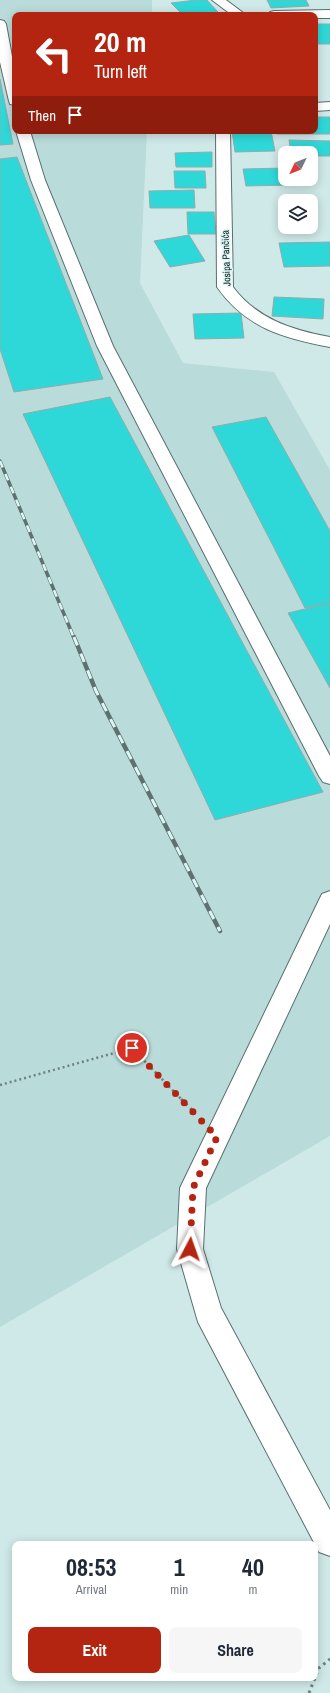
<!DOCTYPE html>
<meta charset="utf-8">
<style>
:root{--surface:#fff;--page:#f6f6f7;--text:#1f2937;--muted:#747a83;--accent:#b32511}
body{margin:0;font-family:"Archivo Narrow",sans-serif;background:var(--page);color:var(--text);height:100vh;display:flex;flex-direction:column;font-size:15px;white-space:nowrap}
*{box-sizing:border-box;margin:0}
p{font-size:13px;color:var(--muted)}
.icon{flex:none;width:22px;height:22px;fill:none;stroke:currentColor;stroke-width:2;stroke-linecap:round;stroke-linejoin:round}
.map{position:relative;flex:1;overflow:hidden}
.panel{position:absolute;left:12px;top:1541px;width:306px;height:140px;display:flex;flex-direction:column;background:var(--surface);border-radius:8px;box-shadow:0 2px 10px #0003}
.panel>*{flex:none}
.guide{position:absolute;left:12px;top:12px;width:306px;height:122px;border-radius:8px;box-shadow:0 2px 10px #0003;background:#b32511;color:#fff;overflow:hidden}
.needle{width:26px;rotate:227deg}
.controls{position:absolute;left:278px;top:146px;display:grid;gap:8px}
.controls a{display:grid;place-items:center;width:40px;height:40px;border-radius:8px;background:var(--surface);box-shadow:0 2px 10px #0003;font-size:20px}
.pin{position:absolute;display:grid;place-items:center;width:34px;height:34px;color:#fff;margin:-17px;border:2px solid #fff;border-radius:50%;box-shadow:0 1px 4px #0007}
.me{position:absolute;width:44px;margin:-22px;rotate:4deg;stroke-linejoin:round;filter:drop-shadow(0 0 3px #0008)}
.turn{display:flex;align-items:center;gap:14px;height:84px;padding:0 16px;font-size:18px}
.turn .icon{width:52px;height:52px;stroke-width:2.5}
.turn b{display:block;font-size:28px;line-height:34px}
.then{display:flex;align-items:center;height:38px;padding:0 16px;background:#0003;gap:8px;font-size:15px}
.eta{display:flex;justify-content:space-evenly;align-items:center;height:68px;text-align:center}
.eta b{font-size:24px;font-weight:800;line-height:28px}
.action{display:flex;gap:8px;margin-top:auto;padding:8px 16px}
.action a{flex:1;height:46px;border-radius:8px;background:var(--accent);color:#fff;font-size:16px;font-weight:800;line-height:46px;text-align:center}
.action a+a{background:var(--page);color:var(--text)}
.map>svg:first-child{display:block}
.built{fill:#b9dcdb}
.building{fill:#2fd8d8;stroke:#92abaa}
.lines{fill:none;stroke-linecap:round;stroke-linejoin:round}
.minor-casing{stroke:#586f6f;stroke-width:2}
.path-far1{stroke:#6f8080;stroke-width:2.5;stroke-dasharray:2 3;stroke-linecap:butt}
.path{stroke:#6f8080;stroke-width:3;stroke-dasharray:2.5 4;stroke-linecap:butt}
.minor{fill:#fff;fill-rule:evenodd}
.rail-far1-casing{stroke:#5f706f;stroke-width:3.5}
.rail-casing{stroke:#5f706f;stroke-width:4.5}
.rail-far1{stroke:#dcf6f6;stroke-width:2.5;stroke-dasharray:7;stroke-linecap:butt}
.rail{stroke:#dcf6f6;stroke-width:3;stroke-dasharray:9;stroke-linecap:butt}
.route{stroke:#b32511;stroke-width:7;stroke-dasharray:0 12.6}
.labels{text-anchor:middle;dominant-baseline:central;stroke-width:3;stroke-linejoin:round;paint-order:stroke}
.far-street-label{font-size:10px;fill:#121c1c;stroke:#dcf6f6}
</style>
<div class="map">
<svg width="330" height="1693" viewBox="0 0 330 1693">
<rect width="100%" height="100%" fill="#cfe9e8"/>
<!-- built -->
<path class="built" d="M0,0H152V15H15V131H147L140,283L183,363L274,372L330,470V1136L0,1327Z"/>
<!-- building -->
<path class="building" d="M196,0H207L218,12L197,15H183L171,3Z
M267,0H306L309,6L271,8Z
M315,24H330V44H315Z
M0,79L13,144L0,145Z
M315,117H330V134H277V131H315Z
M162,131H200V133H162Z
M232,131H271L275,151L235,152Z
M289,140L330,141V156H311V153H291Z
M212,152V167H176L175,153Z
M17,157L103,379L14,392L0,349V159Z
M285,168V179H293L295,185L246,186L243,169Z
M174,171H205L206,188H175Z
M194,190L195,208H150L149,191Z
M187,212H214L216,234H188Z
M189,235L205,261L170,267L154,241Z
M330,242V266L284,267L279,243Z
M274,297L324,299L323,319L272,316Z
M241,313L244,338L195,339L193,314Z
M110,397L323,792L215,820L23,414Z
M266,417L330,531V603L305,608L212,427Z
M330,603V688L288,613Z"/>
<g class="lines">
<!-- minor casing -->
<g class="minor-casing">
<path id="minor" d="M212,0H226L246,15H232Z
M330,10V18H315V15H268L270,12L274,11Z
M0,20L4,21L6,24L15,73V105L10,104L9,101L0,62Z
M330,102V110L315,111V103Z
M16,131H30L45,180L113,346L330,756V784L323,782L319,776L97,346L31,180Z
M216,131H230L233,287C257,319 292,330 330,337V347C283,338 246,328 217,287Z
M330,891V924L206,1188L203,1249L221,1308L330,1510V1556L319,1552L198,1322L177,1249L180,1188L319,900L322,894Z"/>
</g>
<!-- path-far1 -->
<path class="path-far1" d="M0,1085L132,1048L182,1100"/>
<!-- path -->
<path class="path" d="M181,1099L192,1110
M309,1693L319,1668L330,1659"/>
<!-- minor -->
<use href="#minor" class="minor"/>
<!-- rail-far1 casing -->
<g class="rail-far1-casing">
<path id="rail-far1" d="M0,461L74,638"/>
</g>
<!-- rail casing -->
<g class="rail-casing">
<path id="rail" d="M74,637L96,691L220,931"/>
</g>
<!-- rail-far1 -->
<use href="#rail-far1" class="rail-far1"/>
<!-- rail -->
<use href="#rail" class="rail"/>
</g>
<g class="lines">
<!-- route -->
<path class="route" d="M132,1048L217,1137L193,1188L190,1249"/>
</g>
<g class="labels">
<!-- far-street labels -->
<g class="far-street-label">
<text transform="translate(226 258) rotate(-92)">Josipa Pančića</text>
</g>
</g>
</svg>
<div class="controls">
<a><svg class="needle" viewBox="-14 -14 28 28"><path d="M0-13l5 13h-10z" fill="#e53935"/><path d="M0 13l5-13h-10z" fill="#747a83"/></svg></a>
<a><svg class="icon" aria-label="layers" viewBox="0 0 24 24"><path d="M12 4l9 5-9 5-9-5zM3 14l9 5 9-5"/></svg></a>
</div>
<div class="pin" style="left:132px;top:1048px;background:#d93025"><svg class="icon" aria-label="arrive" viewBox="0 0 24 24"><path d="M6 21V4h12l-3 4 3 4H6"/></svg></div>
<svg class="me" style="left:190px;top:1249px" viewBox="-20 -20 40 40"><path d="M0-17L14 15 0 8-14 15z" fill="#b32511" stroke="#fff" stroke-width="4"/></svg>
<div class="guide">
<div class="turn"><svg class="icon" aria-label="left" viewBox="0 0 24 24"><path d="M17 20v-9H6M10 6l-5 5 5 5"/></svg><div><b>20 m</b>Turn left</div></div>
<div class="then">Then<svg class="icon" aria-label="arrive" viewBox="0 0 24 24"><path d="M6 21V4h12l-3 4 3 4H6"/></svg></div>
</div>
<section class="panel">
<div class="eta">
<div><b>08:53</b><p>Arrival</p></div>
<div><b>1</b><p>min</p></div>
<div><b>40</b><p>m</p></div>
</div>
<div class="action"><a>Exit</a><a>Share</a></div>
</section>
</div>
